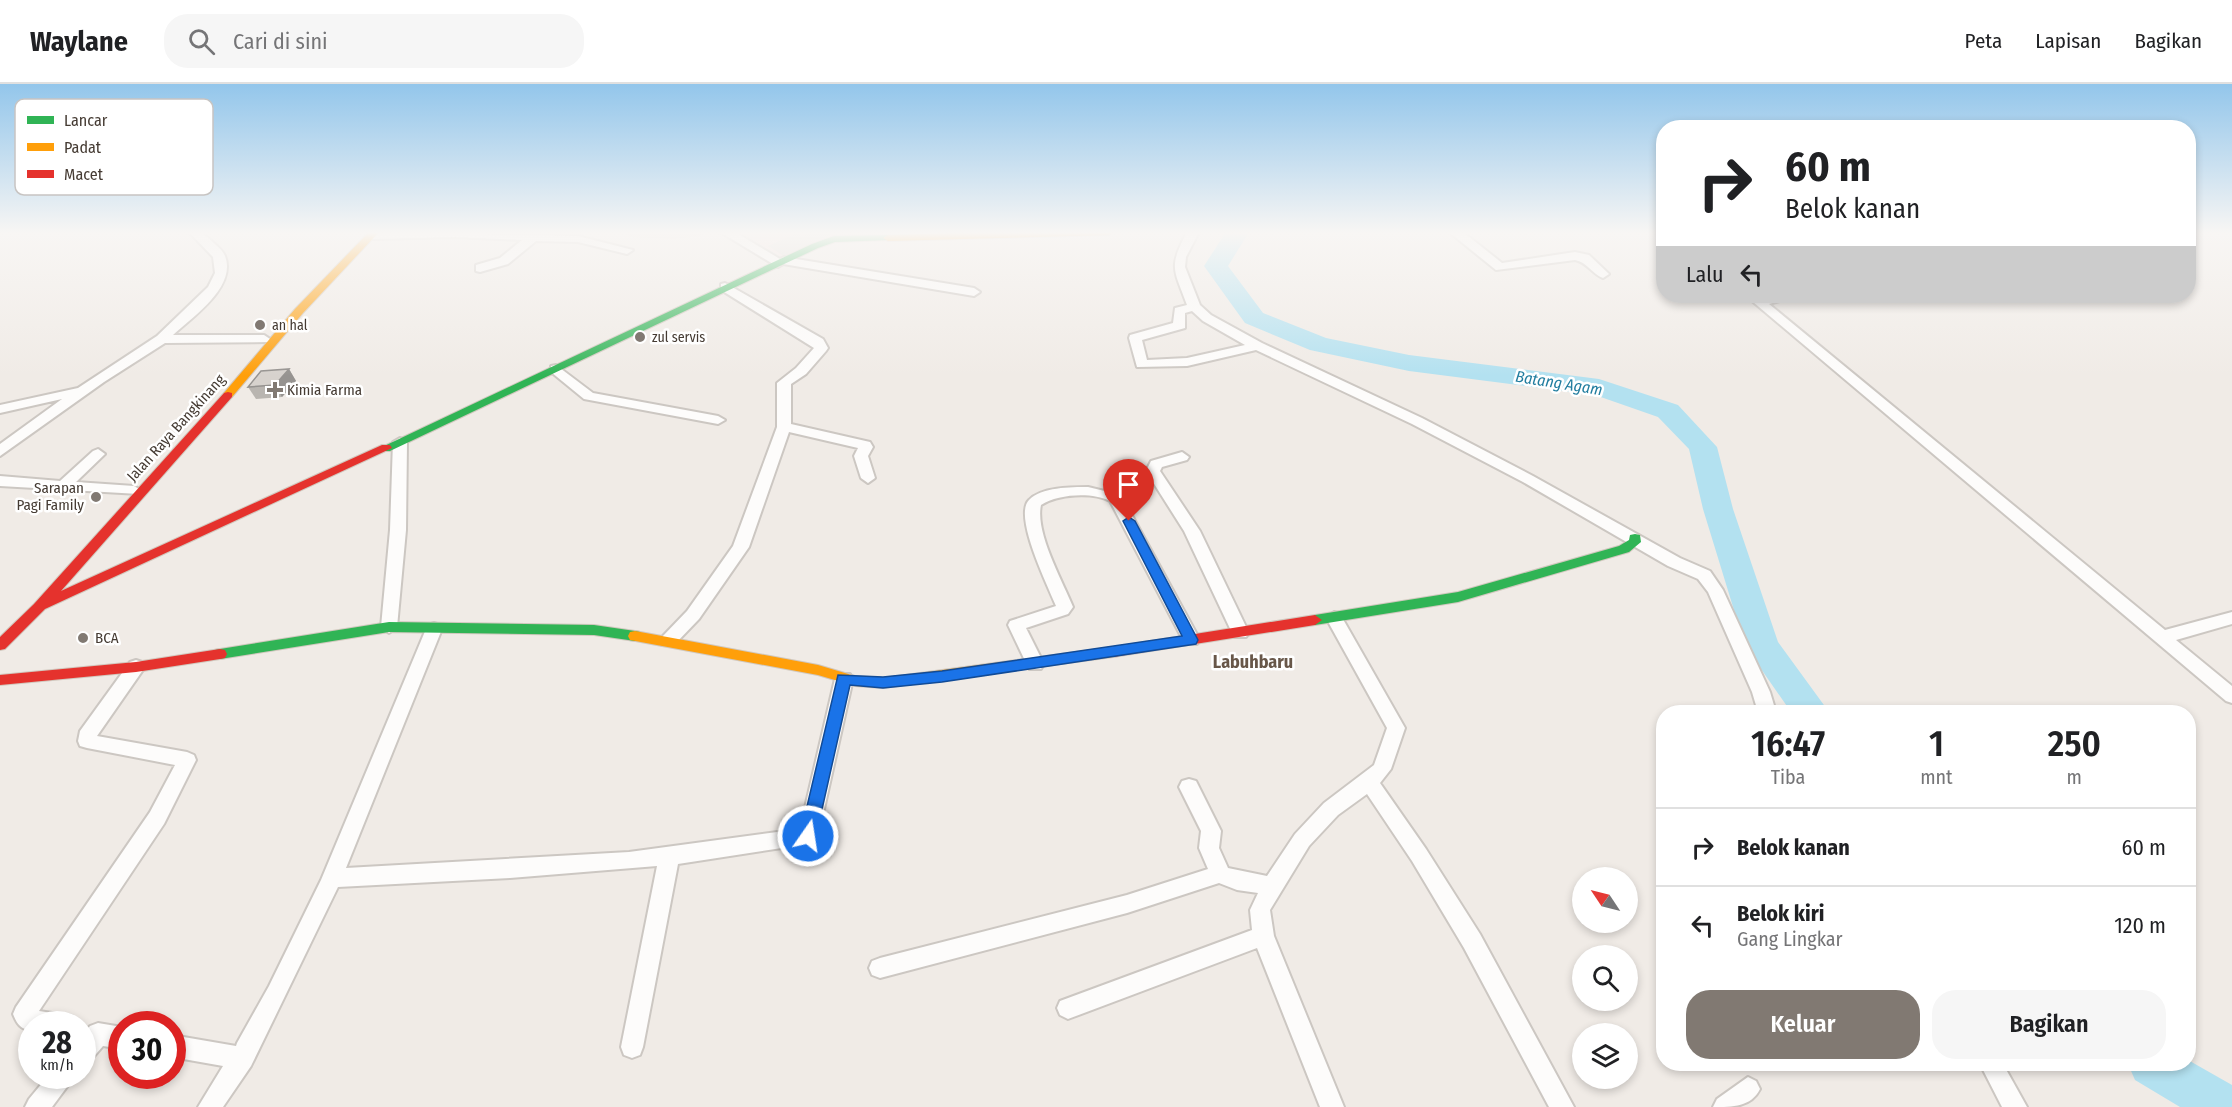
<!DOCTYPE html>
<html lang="id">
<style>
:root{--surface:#fff;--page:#f6f6f6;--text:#202124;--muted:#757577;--line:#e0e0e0;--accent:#817972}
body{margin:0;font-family:"Fira Sans Condensed",sans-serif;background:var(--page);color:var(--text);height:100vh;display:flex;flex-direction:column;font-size:22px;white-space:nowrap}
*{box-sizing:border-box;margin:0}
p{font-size:20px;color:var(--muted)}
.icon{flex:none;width:33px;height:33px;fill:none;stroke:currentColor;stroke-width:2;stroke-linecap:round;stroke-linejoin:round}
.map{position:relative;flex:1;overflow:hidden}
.panel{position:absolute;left:1656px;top:621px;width:540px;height:366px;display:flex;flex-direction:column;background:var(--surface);border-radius:24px;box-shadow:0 3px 9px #0003}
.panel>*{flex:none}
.guide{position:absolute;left:1656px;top:36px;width:540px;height:183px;border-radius:24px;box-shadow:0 3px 9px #0003;background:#fff;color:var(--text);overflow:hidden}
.needle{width:39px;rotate:305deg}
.tools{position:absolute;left:1572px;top:783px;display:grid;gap:12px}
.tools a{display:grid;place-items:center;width:66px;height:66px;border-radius:50%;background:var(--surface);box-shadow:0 3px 9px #0003;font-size:30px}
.speed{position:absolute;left:18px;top:927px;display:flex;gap:12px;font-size:30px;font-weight:700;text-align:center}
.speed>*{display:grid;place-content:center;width:78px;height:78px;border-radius:50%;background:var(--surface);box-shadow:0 3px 9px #0003;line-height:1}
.speed small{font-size:15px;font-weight:400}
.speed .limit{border:9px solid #d22;background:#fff;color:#111}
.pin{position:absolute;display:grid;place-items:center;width:51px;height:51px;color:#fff;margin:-62px -26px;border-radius:50% 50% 50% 0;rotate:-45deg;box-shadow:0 0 6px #0007}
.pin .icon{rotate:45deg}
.me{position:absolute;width:66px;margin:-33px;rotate:13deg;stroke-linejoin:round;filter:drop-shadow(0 0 4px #0008)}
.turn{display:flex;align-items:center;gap:21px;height:126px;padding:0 30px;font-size:27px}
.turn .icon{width:78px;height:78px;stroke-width:2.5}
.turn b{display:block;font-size:42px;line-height:51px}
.then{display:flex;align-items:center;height:57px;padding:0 30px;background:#0003;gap:12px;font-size:22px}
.eta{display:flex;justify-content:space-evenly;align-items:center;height:102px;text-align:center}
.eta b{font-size:36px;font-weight:600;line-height:42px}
.cta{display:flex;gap:12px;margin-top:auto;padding:12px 30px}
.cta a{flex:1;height:69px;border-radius:24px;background:var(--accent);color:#fff;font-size:24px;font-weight:600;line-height:69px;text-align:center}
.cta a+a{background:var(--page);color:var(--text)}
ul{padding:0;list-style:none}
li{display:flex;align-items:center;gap:18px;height:78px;padding:0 30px;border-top:2px solid var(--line)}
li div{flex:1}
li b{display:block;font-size:22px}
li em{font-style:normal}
header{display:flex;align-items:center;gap:36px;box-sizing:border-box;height:84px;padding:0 30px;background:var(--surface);border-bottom:2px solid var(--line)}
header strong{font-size:28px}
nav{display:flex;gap:33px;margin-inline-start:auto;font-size:21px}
.search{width:420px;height:54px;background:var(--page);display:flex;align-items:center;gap:15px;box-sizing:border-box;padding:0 21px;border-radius:24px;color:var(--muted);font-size:22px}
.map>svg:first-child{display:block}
.residential{fill:#e4dcd3}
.medical{fill:#f3dedd}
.parking{fill:#dfdad6}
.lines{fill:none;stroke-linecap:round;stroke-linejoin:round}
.river{fill:#b3e1f0;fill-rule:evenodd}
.street-casing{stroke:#ccc7c2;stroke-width:4}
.fast-casing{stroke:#d1c8be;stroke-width:2}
.slow-casing{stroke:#d1c8be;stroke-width:2}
.jam-casing{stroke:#d1c8be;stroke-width:2}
.street{fill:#fdfcfb;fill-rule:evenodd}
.fast{fill:#30b455;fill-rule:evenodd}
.slow{fill:#ff9f0a;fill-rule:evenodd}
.jam{fill:#e5322d;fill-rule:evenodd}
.wall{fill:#b9b5b0}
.shaded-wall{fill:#969390}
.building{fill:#d7d2cd;stroke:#969390;stroke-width:1.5}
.route{fill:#1a73e8;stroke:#114b97;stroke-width:1.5}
.poi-dot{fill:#817972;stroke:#fff;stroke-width:2}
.labels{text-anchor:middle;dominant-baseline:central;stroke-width:5;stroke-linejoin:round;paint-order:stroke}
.far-poi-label{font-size:14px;fill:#453b33;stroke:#fff;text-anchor:start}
.poi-label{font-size:15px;fill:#453b33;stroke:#fff;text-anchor:start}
.street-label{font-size:15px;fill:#453b33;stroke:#fff}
.water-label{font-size:16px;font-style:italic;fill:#217d9f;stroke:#fff}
.quarter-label{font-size:18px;font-weight:bold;fill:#685749;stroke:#fff}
.key{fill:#fff;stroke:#c7c4c2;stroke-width:1.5}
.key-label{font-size:16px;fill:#453b33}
</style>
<header>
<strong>Waylane</strong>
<div class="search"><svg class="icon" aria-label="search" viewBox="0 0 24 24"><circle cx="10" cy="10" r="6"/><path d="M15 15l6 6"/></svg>Cari di sini</div>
<nav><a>Peta</a><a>Lapisan</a><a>Bagikan</a></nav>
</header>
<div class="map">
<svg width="2232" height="1023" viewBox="0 0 2232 1023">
<rect width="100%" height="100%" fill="#f0ebe6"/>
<!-- residential -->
<path class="residential" d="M619,148H704L699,152L673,155L632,153Z"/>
<!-- medical -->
<path class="medical" d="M739,148H841L783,174Z"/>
<!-- parking -->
<path class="parking" d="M811,148H836L784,172L768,162L797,149L803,152Z"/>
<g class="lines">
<!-- river -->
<path class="river" d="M1226,148H1249L1228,182L1263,229L1326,254L1409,271L1599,295L1678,321L1717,363L1733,425L1778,558L1829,628H1791L1745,562L1703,425L1689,365L1658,333L1595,311L1409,287L1310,266L1245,239L1204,182Z
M2188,976L2232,1001V1023H2180L2135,996L2128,980H2188Z"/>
<!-- street casing -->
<g class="street-casing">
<path id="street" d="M189,148H202C208,155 222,164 225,172C237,203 192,233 173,251H264L270,255L269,258L165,259L104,298L0,372V360L62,315L0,329V321L78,304L157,252L208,203L215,189L213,173Z
M380,148L578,152L633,166L627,170L578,158L536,157L508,180L480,188L476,187V181L500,174L522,156L455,153L372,155L366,152Z
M720,148H735L780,175L784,173L974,204L980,208L974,212L783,180L778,183Z
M1187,148H1199L1186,173L1185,183L1200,221L1211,231L1262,259L1422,334L1533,392L1680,474L1710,487L1723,506L1770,608L1776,628H1758L1752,608L1708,508L1698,495L1668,482L1523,398L1412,340L1256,266L1187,282L1137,283L1129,254L1130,251L1173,239L1175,224L1187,221C1174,185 1168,184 1187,148ZM1192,227L1203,237L1245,261L1187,274L1147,276L1142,256L1185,244V229Z
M1449,148H1463L1502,179L1575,168L1589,171L1609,190L1603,194C1592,190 1587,178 1575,176L1496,186Z
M725,199L823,255L828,264L826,267L806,290L791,300V340L870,358L873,363L868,372L875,394L868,399L861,394L854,372L858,364L789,348L749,463L699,535L674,561H662L659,557L662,553L687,527L733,462L777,343V299L796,284L814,264L721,206V200Z
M1746,212H1789L1787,215L1769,220L2165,546L2232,528V540L2176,556L2232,602V619L2226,617Z
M556,281L593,309L718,332L725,336L718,340L584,315L551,288V282Z
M400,354L407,358L406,446L397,543L389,549L381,543L390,446L393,358Z
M98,365L105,370L76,398L134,402L142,407L139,410L0,402V392L60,397L93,367Z
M1182,368L1189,373L1187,376L1162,383L1160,387L1200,447L1249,549L1246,553H1234L1184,447L1146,387L1151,377Z
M1088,403L1121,411L1200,556L1197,560H1185L1110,417C1092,408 1058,410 1041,421C1035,449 1062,496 1073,523L1068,530L1026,544L1044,580L1041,585H1029L1008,541L1010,537L1056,522C1048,502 1013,432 1029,416C1041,403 1071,403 1088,403Z
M1334,528L1340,530L1405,644L1391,685L1380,699L1426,765L1480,850L1574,1023H1549L1464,864L1412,777L1367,710L1338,731L1309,762L1270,826L1274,852L1344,1023H1320L1257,864L1068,935L1060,931L1057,924L1060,917L1252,846L1250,826L1258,809L1237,806L1219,799L1127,829L880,894L872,891L869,884L872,877L880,874L1127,811L1208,785L1199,764L1201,747L1179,703L1182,697L1189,695L1196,697L1221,747L1219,764L1228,784L1267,792L1295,750L1324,719L1374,681L1387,644L1326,534Z
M434,539L440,541L442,545L346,784L629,768L800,745L835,595L838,590H850L853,595L818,752L815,758L808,760L678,780L643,963L640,971L632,974L624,971L621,963L657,782L510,794L338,803L251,982L223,1023H198L223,982L172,973V951L236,962L237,959L269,902L321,796L426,545L428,541Z
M136,576L142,578L145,583L97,652L187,668L194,671L196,676L164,740L39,927L72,932L75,940H32V947C20,945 17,940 13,930L16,923L150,728L175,681L87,664L80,662L78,657L80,647L130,578Z
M98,939L122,943V965L103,962L90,977L82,980V951L90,942Z
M1980,980H2003L2027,1023H2002Z
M48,992H75L52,1023H25L29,1015Z
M1748,993L1756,997L1760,1005C1751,1023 1733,1023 1713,1023L1717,1015Z"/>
</g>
<!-- fast casing -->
<g class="fast-casing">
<path id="fast" d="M888,151L893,154L891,156L835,158L818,164L390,367H382L380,364L812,160L834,152Z
M1635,450L1640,451L1641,458L1629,468L1458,518L1315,541L1308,536L1315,531L1458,508L1619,462L1629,456L1630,451Z
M389,538L594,541L635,547L640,548L642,552L640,556L635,557L594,551L389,548L220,575L215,574L213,570L215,566L220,565Z"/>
</g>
<!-- slow casing -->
<g class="slow-casing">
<path id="slow" d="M369,148H379L303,229L232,313H224V309L295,225Z
M992,148H1113L1109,151L888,157L883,154L888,151Z
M635,547L818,581L855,592L883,594L1113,563L1118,564L1120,568L1118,572L1113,573L883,604L855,602L818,591L630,556L628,552L630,548Z"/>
</g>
<!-- jam casing -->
<g class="jam-casing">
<path id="jam" d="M228,308L232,309V313L61,507L382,361H390L392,364L45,525L5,565L0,566V553L34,520L224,309Z
M1315,531L1322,536L1315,541L1113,573L1108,572L1106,568L1108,564L1113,563Z
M220,565L225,566L227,570L225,574L220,575L136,588L0,601V591L136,578Z"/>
</g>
<!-- street -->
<use href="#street" class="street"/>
<!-- fast -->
<use href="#fast" class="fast"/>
<!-- slow -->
<use href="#slow" class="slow"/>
<!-- jam -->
<use href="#jam" class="jam"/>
</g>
<!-- wall -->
<path class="wall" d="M289,285L296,297L282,313L256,315L248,303Z"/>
<!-- shaded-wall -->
<path class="shaded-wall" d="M289,285L296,297L282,313L275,301Z"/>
<!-- building -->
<path class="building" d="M289,285L275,301L248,303L261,287Z"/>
<!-- sky -->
<linearGradient id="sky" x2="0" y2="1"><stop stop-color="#93c6eb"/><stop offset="0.51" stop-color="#f8f6f4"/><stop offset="1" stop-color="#f8f6f4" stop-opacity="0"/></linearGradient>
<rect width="2232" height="292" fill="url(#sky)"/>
<!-- route -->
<path class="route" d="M1129,433L1135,437L1198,556L1196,560L942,598L883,604L850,601L816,752L814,757H802L800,752L838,591L883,593L942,587L1182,552L1123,437Z"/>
<!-- markers -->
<g class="poi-dot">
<circle cx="260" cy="241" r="6"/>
<circle cx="640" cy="253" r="6"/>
<path d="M272 297h6v6h6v6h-6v6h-6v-6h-6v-6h6z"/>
<circle cx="96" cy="413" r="6"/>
<circle cx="83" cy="554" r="6"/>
</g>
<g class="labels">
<!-- far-poi labels -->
<g class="far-poi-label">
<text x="272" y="241">an hal</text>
<text x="652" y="253">zul servis</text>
</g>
<!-- poi labels -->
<g class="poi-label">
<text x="287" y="306">Kimia Farma</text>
<text x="84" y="404" text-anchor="end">Sarapan<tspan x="84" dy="17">Pagi Family</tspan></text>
<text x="95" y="554">BCA</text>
</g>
<!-- street labels -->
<g class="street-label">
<text transform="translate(176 344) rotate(-48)">Jalan Raya Bangkinang</text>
</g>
<!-- water labels -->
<g class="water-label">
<text transform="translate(1559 299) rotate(9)">Batang Agam</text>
</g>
<!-- quarter labels -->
<g class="quarter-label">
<text x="1253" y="578">Labuhbaru</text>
</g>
</g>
<!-- legend -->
<rect x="15" y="15" width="198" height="96" rx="9" class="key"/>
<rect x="27" y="32" width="27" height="8" fill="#30b455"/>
<rect x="27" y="59" width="27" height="8" fill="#ff9f0a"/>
<rect x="27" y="86" width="27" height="8" fill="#e5322d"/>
<g class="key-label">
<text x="64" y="42">Lancar</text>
<text x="64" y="69">Padat</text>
<text x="64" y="96">Macet</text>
</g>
</svg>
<div class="tools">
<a><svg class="needle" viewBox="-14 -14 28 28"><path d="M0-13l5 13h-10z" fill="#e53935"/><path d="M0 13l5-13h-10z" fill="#757577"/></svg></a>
<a><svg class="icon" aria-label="search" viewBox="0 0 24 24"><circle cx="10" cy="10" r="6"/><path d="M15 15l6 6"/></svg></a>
<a><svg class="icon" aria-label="layers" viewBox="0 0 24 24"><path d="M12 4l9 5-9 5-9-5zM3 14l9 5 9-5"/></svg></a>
</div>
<div class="speed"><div>28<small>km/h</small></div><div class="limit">30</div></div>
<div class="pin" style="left:1129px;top:437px;background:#d93025"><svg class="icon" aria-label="arrive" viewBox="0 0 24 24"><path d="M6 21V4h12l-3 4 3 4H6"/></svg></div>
<svg class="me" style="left:808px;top:752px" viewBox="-20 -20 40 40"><circle r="17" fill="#1a73e8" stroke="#fff" stroke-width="3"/><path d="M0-11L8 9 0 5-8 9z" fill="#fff"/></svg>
<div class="guide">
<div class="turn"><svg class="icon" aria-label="right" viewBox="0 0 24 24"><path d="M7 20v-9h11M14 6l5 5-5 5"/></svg><div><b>60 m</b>Belok kanan</div></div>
<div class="then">Lalu<svg class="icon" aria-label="left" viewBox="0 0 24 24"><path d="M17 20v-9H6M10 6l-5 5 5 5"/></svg></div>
</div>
<section class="panel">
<div class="eta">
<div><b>16:47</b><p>Tiba</p></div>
<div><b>1</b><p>mnt</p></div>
<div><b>250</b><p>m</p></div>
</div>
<ul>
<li><svg class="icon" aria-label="right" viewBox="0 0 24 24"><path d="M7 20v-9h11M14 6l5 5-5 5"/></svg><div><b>Belok kanan</b></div><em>60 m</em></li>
<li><svg class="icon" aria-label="left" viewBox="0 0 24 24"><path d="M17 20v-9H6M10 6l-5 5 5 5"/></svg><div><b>Belok kiri</b><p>Gang Lingkar</p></div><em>120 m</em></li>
</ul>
<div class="cta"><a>Keluar</a><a>Bagikan</a></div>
</section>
</div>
